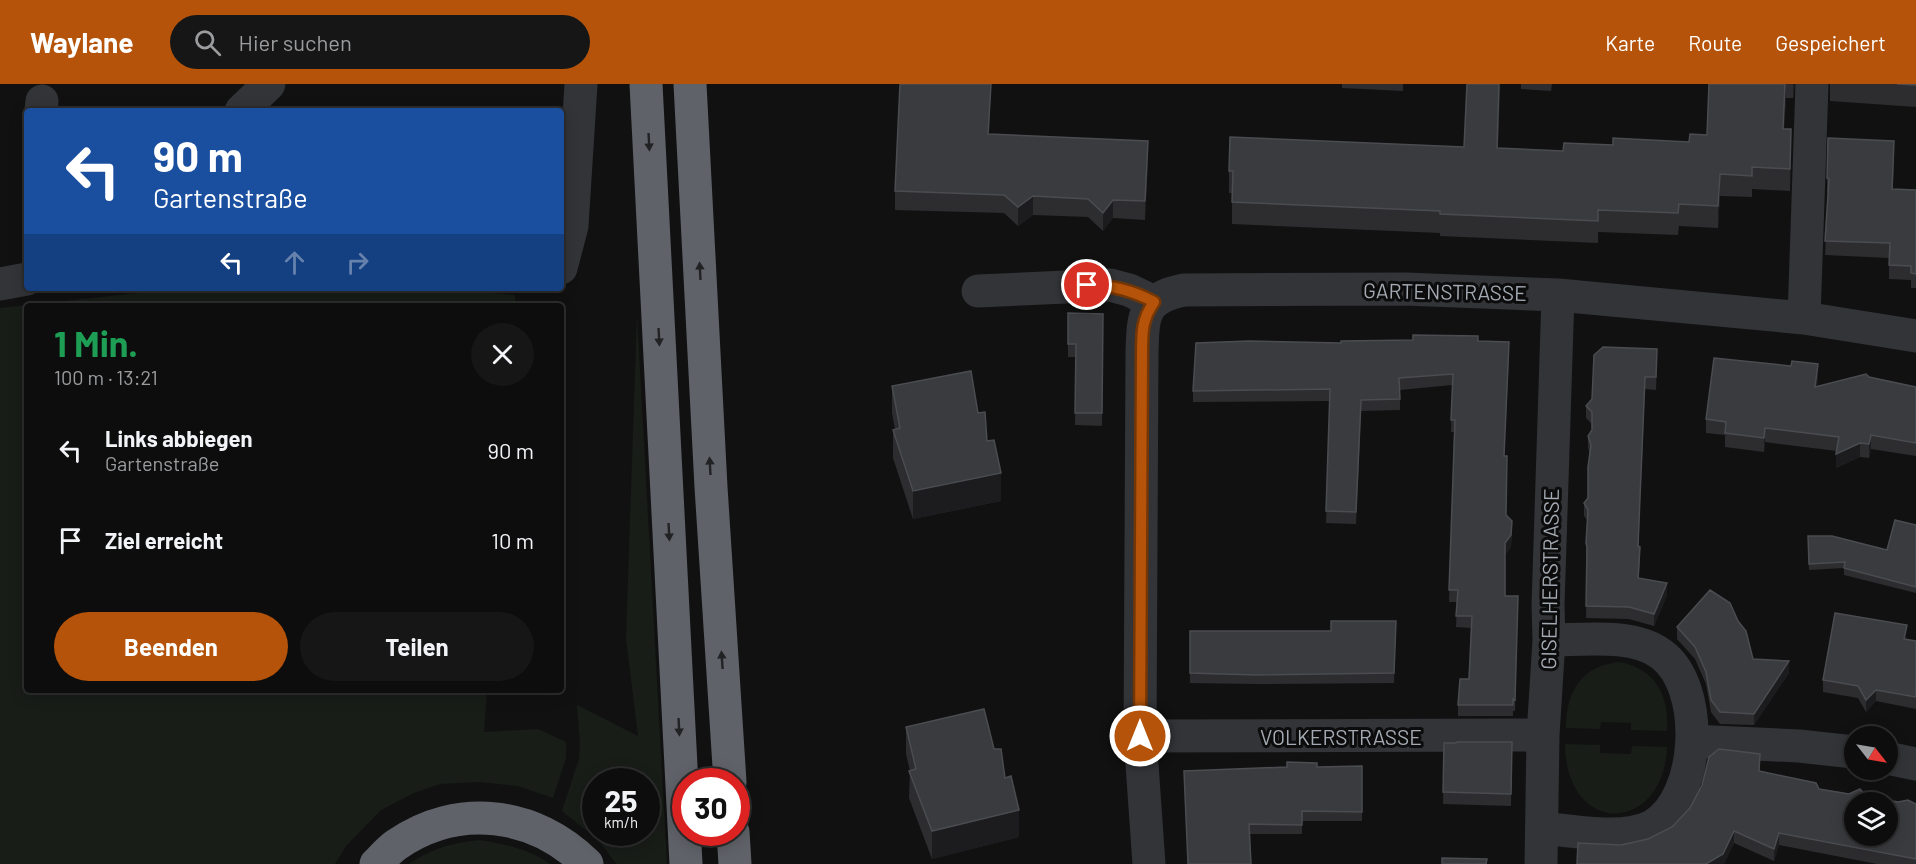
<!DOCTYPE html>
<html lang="de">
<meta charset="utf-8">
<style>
:root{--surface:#0d0d0e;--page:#161617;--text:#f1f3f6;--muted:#9a9c9e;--line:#2d2d2e;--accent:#b45309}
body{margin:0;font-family:Barlow,sans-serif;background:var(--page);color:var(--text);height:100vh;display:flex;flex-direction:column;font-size:22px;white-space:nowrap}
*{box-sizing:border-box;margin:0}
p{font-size:20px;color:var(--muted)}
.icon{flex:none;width:33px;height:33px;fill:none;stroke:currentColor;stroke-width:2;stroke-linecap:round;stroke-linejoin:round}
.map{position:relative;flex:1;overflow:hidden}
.side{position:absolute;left:24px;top:219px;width:540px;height:390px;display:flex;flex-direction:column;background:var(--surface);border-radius:6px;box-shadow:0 3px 15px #0003,0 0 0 2px var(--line)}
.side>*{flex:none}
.guide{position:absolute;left:24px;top:24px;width:540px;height:183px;border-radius:6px;box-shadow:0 3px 15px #0003,0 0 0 2px var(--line);background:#1a4fa0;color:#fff;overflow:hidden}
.needle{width:39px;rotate:121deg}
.fabs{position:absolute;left:1844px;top:642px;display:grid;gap:12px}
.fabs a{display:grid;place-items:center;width:54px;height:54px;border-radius:50%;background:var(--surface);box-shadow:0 3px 15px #0003,0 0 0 2px var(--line);font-size:30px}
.speed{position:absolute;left:582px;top:684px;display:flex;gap:12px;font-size:30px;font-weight:700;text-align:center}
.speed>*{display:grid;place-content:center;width:78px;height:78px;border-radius:50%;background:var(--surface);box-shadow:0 3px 15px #0003,0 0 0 2px var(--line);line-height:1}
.speed small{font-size:15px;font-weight:400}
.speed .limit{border:9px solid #d22;background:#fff;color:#111}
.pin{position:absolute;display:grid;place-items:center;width:51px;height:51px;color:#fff;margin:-26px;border:3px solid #fff;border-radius:50%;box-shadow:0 2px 6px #0007}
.me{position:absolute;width:66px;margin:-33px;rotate:0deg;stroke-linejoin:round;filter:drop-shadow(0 0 4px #0008)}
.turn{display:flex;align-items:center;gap:21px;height:126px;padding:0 30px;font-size:27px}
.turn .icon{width:78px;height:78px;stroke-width:2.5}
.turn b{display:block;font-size:42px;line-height:51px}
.lanes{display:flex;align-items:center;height:57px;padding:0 30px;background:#0003;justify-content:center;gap:30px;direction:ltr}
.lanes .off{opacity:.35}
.round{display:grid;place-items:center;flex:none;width:63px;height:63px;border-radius:32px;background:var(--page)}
.headline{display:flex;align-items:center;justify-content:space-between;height:102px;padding:0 30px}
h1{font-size:36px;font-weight:700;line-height:45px;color:#1e9e55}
.action{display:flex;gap:12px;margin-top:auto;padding:12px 30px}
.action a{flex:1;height:69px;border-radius:36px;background:var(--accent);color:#fff;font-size:24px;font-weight:700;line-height:69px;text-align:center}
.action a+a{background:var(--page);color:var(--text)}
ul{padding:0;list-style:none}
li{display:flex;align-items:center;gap:18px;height:90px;padding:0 30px}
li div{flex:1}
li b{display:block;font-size:22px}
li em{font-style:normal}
header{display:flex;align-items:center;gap:36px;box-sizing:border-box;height:84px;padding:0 30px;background:var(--accent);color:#fff}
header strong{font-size:28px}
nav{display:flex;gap:33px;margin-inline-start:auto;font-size:21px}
.search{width:420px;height:54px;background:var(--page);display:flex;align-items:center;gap:15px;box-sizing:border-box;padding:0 21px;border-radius:33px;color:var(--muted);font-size:22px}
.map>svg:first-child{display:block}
.green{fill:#181d18;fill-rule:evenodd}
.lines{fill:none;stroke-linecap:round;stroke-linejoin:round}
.minor{stroke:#323437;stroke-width:33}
.highway{stroke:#5f6268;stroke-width:33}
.wall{fill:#2d2d30}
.shaded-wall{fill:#1c1c1e}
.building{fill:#3a3b3e;stroke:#4a4c50;stroke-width:1.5;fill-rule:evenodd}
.oneway{fill:#212224}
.route-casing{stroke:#753606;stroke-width:15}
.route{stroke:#b45309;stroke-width:10}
.labels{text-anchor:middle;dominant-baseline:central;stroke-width:6;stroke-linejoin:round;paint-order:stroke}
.street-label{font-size:21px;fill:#a3aab2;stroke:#0c0c0d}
</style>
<header>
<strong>Waylane</strong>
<div class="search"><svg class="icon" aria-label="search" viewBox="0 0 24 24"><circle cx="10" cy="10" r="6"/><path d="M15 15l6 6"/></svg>Hier suchen</div>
<nav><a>Karte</a><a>Route</a><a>Gespeichert</a></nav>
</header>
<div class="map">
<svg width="1916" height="780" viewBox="0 0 1916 780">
<rect width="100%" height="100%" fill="#111112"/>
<!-- green -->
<path class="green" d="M184,204H442L515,211V222H27V606H487L484,648L538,645L566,658V674L553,714L518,702L479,698L440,700L414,709L381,726L347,761L335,780H0V224Z
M637,231L667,780H616L600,758L562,727L579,675L580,660L577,621L638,652L626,555ZM596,698H646V748H596Z
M1620,578C1657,586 1669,612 1667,647L1631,646V639L1601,638L1600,645L1566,644C1566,607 1582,581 1620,578Z
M1565,660L1600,661V669L1631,670L1632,662L1667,663C1664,750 1566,754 1565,660Z
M480,756C504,760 530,765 550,780H409C433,764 451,759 480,756Z"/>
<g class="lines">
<!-- minor -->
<path class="minor" d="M41,27L42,17
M241,27L269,0
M561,184L572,142L581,0
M0,200L27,195
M978,207L1110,201L1129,206L1154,218
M1804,234L1812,0
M1140,652L1543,651
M1692,657L1799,662L1854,668
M1887,674L1916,680
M1543,744C1573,747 1624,757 1652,742C1701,715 1706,602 1661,570C1633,549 1583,556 1549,556
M1149,780L1140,652L1142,269C1143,231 1143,214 1184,206L1405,205L1558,211L1804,234L1916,252
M1541,780L1543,651L1549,556L1548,521L1558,211"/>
<!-- highway -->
<path class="highway" d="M646,0L686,780
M690,0L711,403L730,698
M733,748L735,780
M376,780C382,774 389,766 396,761C458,718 535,728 587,780"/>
</g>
<!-- wall -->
<path class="wall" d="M991,0L989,50L1148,76L1145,136L1113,134L1103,147L1088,133L1033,131L1018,142L1004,129L895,126V107Z
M1342,0H1403V7L1342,4Z
M1500,0L1498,64L1563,67L1613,61L1689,58L1707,51L1709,0H1795L1793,14H1786L1784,45L1791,67L1790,107L1752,105V113L1720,112L1718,144L1679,142L1678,151L1598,148V159L1440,152V149L1232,140V109H1229V87L1464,63Z
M1521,0H1552L1551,7L1521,5Z
M1830,0H1916V23L1830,17Z
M1894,71L1893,105L1916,106V204H1911V196L1889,195V174L1825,171L1828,109H1827V94Z
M1068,229L1103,230L1102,342L1075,341L1076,273H1068Z
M1478,257L1509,270L1504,372L1506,431L1512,448L1511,463L1505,471V512H1518L1515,627H1513V632H1458V621L1469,595L1471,544L1456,543L1457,518H1449L1454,348H1451L1452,301L1400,306V326L1361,327L1356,440L1326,439L1330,317L1193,318V307Z
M1657,277L1656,306L1645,305L1638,462L1640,475L1639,494L1667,511L1654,542L1629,535L1586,534L1587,475L1586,471V459L1588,437L1584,432V419L1588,414L1590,370L1588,364V352L1592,346V340L1586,334V322Z
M1791,282L1818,294L1817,303L1869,293L1916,303V372L1871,365L1869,374L1860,373L1836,384L1837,367L1765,358L1764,368L1725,363V351L1706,349V335Z
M892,302L978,329L987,357L1001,417L913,435L893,374V346H895L892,329Z
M1916,441V509L1844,491V484L1809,486L1808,459L1887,466Z
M1396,537L1394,599L1257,600L1190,599V547H1331Z
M1677,543L1789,589L1754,641L1720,640L1711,628L1706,600L1695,575L1677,555Z
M1907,553L1906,555L1916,557V625L1876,617L1866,628L1858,614L1823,608V596Z
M906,643L994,665L1005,694L1019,753L932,775L909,714L910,687L906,670Z
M1512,658L1511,722L1443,720L1444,659Z
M1362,682V737H1302V750H1250L1188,780L1317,683Z
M1760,687L1819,705L1866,712L1898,718L1916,720V780H1877L1779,761L1774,777L1734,759L1724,780H1577L1621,761L1648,755L1672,743Z"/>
<!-- shaded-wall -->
<path class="shaded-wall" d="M991,0L988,68V50Z
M1499,0H1500L1497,86V64Z
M1786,0V14L1783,66V45Z
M1793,0H1795L1793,14Z
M1791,45V67L1790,107V85Z
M1148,57V76L1145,136V117Z
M1720,90V112L1718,144V122Z
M1033,112V131L1018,142V123Z
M1113,116V134L1103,147V129Z
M1818,280V294L1815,317V303Z
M1645,293V305L1638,474V462Z
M1765,344V358L1764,368V354Z
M1871,351V365L1869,374V360Z
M1860,359V373L1836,384V370Z
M1001,389V417L913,435V407Z
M1512,437L1511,463L1505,471V459Z
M1667,499V511L1654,542V530Z
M1789,577V589L1754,641V630Z
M1876,606V617L1866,628V616Z
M1019,726V753L932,775V747Z
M1734,747V759L1724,780H1706Z
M1779,749V761L1774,777V765Z"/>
<!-- building -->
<path class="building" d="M900,0H991L988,50L1148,57L1145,117L1113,116L1103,129L1088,115L1033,112L1018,123L1004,111L895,107Z
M1467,0H1499L1497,64L1563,67L1564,59L1613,61V54L1689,58L1690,50L1707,51L1709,0H1785L1783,45H1791L1790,85L1752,83V92L1720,90L1718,122L1679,120L1678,129L1598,126V137L1440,130V127L1232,118L1233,87H1229L1230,53L1464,63Z
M1897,0H1916V1Z
M1828,54L1894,57L1892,105L1916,106V190L1911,189V182L1889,181L1890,159L1825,157L1829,95L1827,94Z
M1068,229L1103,230L1102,329H1075L1076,260H1068Z
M1413,251L1478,252V257L1509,258L1504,372H1507L1506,431L1512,437L1511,451L1505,459V512H1518L1515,616L1513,615V621H1458L1460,595H1469L1472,532H1456L1458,506H1449L1455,336H1451L1453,290L1399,294L1400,315L1361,316L1356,428L1326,427L1330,305L1193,307L1196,259L1249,257L1341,259V257L1413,256Z
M1603,263L1657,265L1656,293H1645L1638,462L1640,463L1638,494L1667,499L1654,530L1629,523L1586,522L1587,463L1586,459L1588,426L1584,419L1588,414V383L1591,361L1588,352L1592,346V328L1586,322L1592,315L1594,271Z
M1714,274L1791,282L1792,277L1818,280L1815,303L1866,290L1869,293L1916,303V359L1871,351L1869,360L1860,359L1836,370L1839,353L1765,344L1764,354L1725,349L1726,338L1706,335Z
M971,287L978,329L985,328L987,357L994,356L1001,389L913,407L893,346L900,344L892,302Z
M1895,436L1916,441V503L1844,484L1845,478L1809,480L1808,452H1832L1887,466Z
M1710,506L1730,519L1738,537L1746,547L1753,575L1789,577L1754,630L1720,628L1711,616L1706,588L1695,563L1677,543Z
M1835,529L1907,541L1904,555L1916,557V613L1876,606L1866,616L1858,602L1823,596Z
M1331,537H1396L1394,589L1257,591L1190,589V547H1331Z
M984,625L994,665H1001L1005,694L1011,692L1019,726L932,747L909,687L916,685L906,643Z
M1457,658H1512L1511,710L1443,708L1444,659H1456Z
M1719,665L1760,670L1759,687L1816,699L1819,705L1849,710L1860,705L1866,712L1898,718L1908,716L1916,720V775L1779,749L1774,765L1734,747L1723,770L1706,780H1577L1578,759L1621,761L1648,755L1672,743L1690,724L1702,701L1709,673ZM1854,718H1887V752H1854Z
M1287,678L1317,679V683L1362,682V728L1302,727V741L1249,740L1251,780H1188L1184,687L1287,683Z
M1442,774L1487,775L1486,780H1442Z"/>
<!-- one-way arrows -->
<defs><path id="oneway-solid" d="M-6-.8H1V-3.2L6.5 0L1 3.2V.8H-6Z" transform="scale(1.5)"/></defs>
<g class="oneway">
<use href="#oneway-solid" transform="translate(649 58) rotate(87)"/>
<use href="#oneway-solid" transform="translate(700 187) rotate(-93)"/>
<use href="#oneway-solid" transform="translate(659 253) rotate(87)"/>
<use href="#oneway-solid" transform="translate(710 382) rotate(-93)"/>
<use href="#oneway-solid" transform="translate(669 448) rotate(87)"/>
<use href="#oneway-solid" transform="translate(722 576) rotate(-94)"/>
<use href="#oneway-solid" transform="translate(679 643) rotate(87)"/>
</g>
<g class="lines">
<!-- route casing -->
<g class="route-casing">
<path id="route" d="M1087,201C1112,201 1132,206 1154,218C1142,235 1142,248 1142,269L1140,652"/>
</g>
<!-- route -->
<use href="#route" class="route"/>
</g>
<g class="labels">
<!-- street labels -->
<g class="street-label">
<text transform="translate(1445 207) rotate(1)">GARTENSTRASSE</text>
<text transform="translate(1549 495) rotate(-89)">GISELHERSTRASSE</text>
<text x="1341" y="652">VOLKERSTRASSE</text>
</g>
</g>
</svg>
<div class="fabs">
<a><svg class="needle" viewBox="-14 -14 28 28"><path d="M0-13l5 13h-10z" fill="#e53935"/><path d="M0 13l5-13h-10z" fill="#9a9c9e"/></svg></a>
<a><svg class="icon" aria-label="layers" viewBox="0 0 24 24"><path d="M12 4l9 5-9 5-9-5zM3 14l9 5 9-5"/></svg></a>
</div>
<div class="speed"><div>25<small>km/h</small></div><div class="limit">30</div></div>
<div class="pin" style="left:1087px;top:201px;background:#d93025"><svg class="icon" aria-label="arrive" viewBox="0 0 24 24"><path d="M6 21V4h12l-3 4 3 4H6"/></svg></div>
<svg class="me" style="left:1140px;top:652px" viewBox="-20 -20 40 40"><circle r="17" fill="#b45309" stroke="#fff" stroke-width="3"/><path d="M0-11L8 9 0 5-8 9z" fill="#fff"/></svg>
<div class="guide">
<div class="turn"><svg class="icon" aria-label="left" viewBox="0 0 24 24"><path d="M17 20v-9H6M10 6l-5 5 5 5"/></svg><div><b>90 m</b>Gartenstraße</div></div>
<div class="lanes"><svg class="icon" aria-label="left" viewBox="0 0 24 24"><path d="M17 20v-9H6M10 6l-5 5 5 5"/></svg><svg class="icon off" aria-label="ahead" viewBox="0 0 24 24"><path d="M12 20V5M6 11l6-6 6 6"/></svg><svg class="icon off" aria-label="right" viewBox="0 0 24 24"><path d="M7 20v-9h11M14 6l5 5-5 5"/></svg></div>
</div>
<section class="side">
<div class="headline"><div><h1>1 Min.</h1><p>100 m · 13:21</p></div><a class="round"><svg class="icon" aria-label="close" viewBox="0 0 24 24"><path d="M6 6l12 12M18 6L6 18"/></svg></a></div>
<ul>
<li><svg class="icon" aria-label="left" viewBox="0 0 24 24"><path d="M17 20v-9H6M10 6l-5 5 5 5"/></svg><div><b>Links abbiegen</b><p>Gartenstraße</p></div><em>90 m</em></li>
<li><svg class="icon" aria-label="arrive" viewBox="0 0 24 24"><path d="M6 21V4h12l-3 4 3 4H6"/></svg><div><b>Ziel erreicht</b></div><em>10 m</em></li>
</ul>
<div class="action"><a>Beenden</a><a>Teilen</a></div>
</section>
</div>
